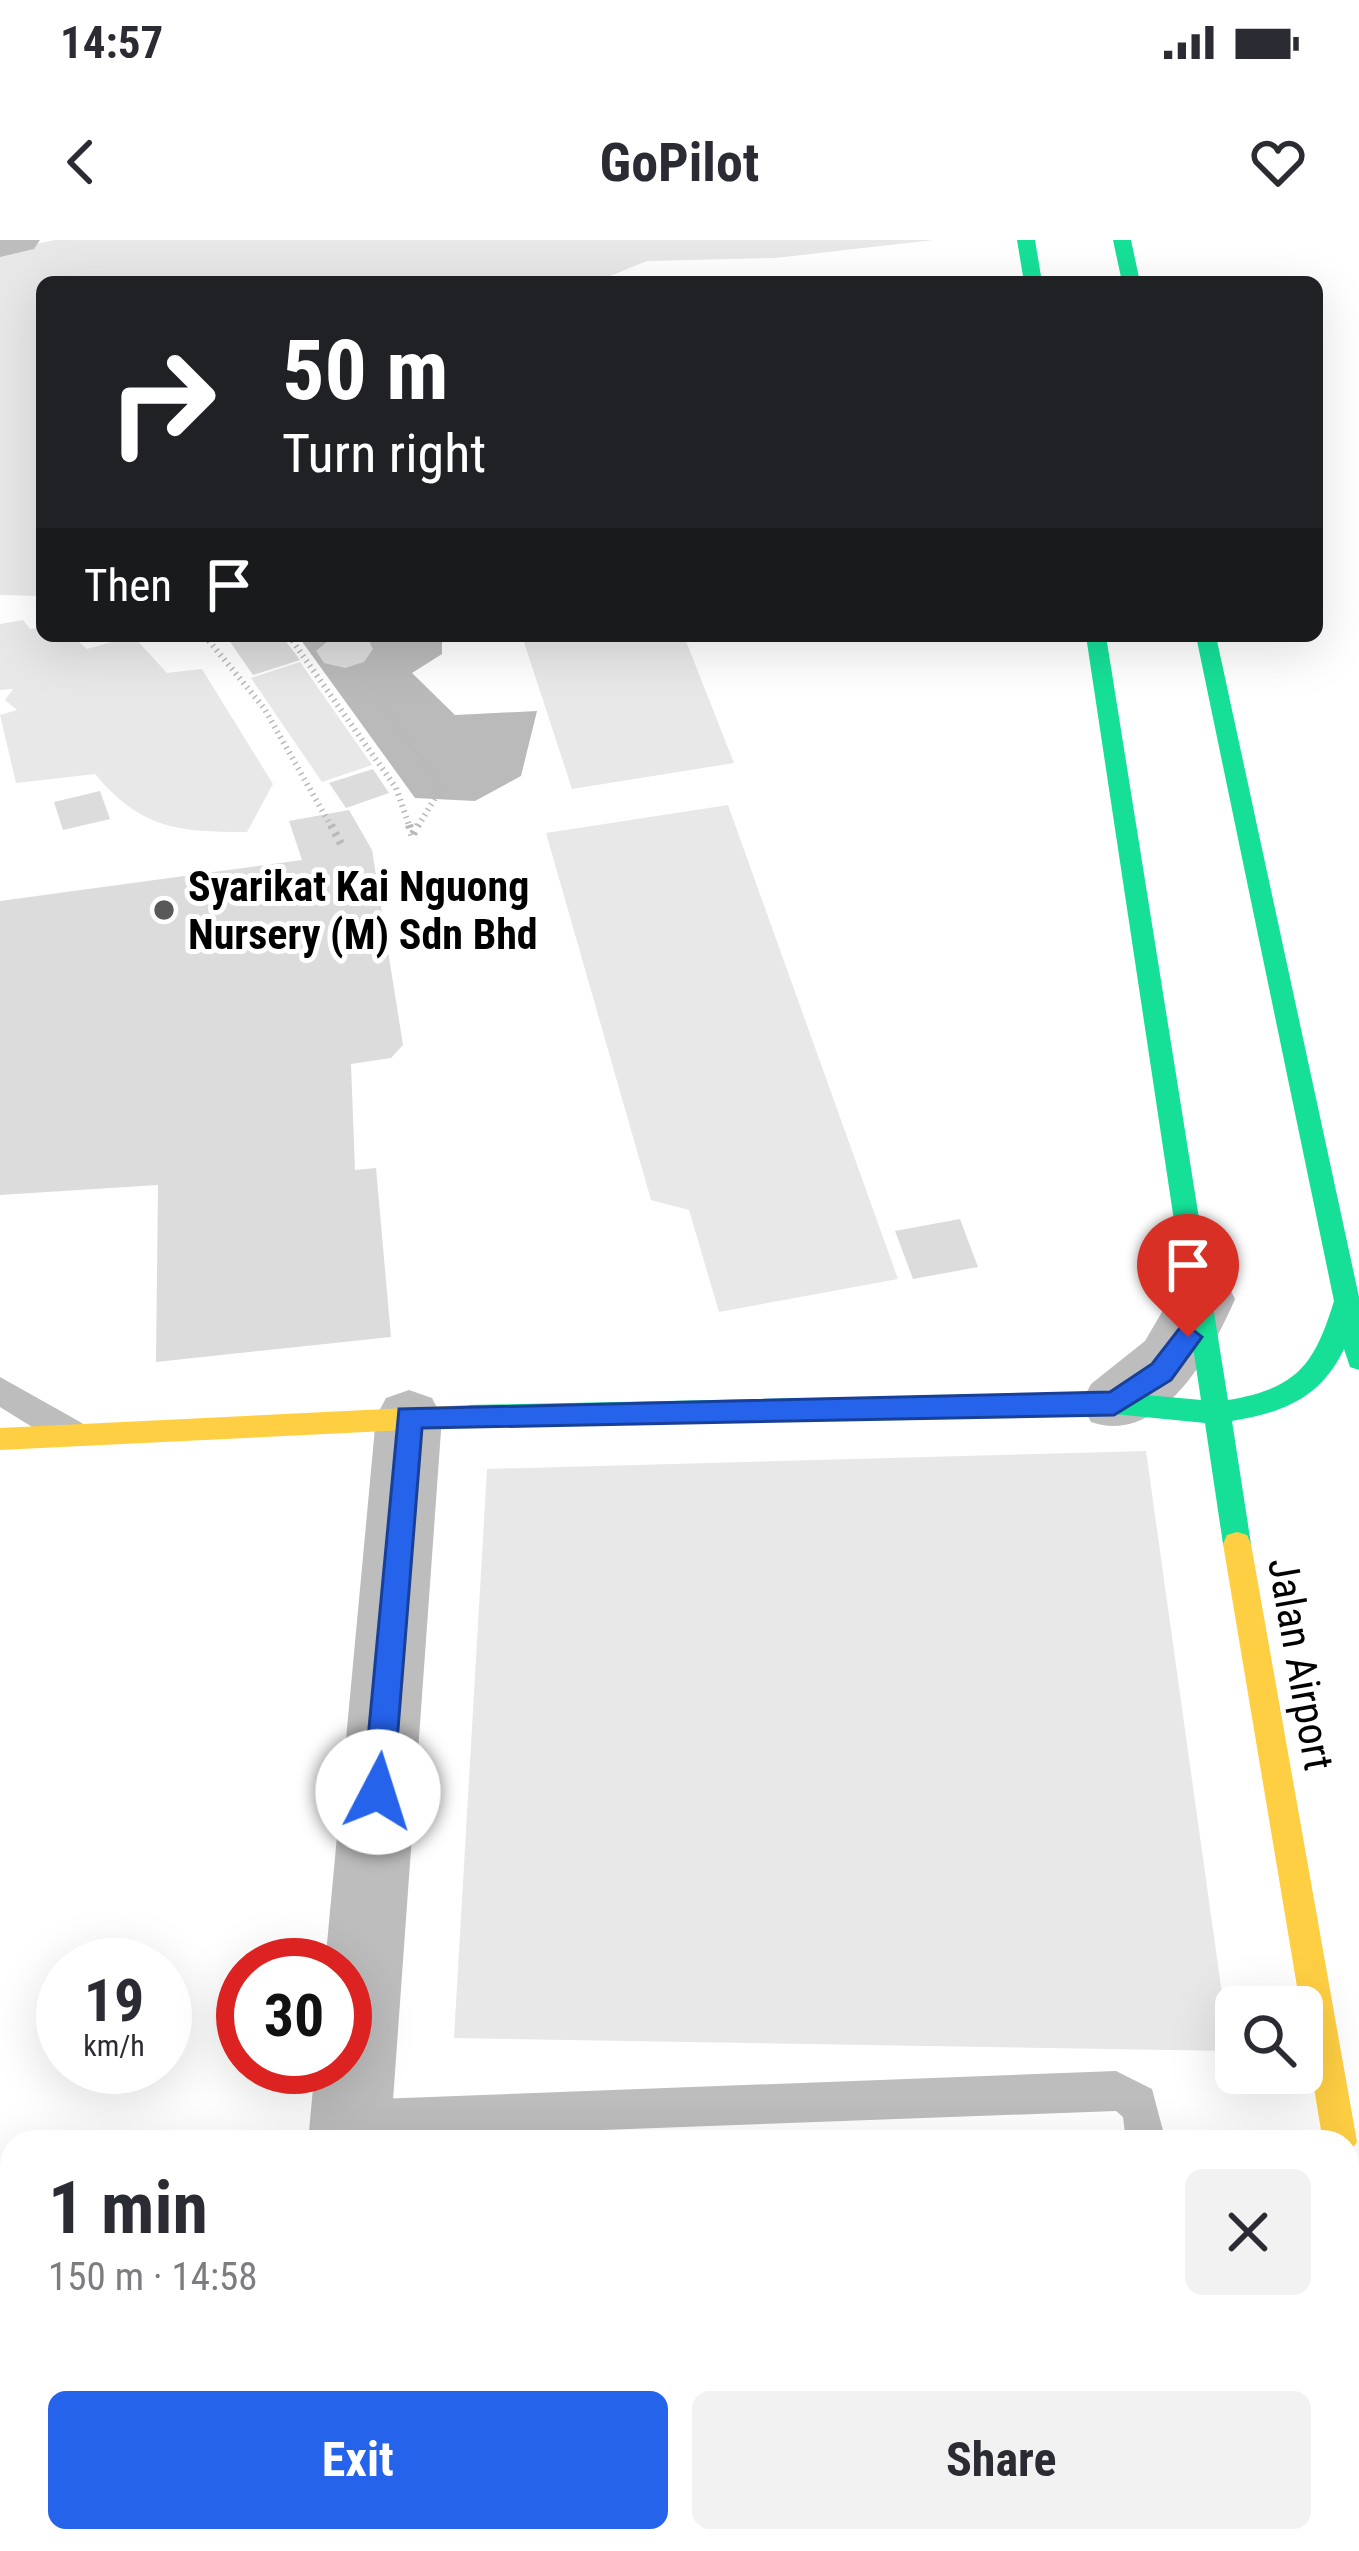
<!DOCTYPE html>
<meta charset="utf-8">
<style>
:root{--surface:#fff;--page:#f2f2f3;--text:#2b2b33;--muted:#7c7c81;--accent:#2563eb}
body{margin:0;font-family:"Roboto Condensed",sans-serif;background:var(--page);color:var(--text);height:100vh;display:flex;flex-direction:column;font-size:45px;white-space:nowrap}
*{box-sizing:border-box;margin:0}
p{font-size:39px;color:var(--muted)}
.icon{flex:none;width:66px;height:66px;fill:none;stroke:currentColor;stroke-width:2;stroke-linecap:round;stroke-linejoin:round}
.map{position:relative;flex:1;overflow:hidden}
.details{position:absolute;left:0px;top:1890px;width:1359px;height:423px;display:flex;flex-direction:column;background:var(--surface);border-radius:36px 36px 0 0;box-shadow:0 12px 48px #0002}
.details>*{flex:none}
.top-card{position:absolute;left:36px;top:36px;width:1287px;height:366px;border-radius:18px;box-shadow:0 12px 48px #0002;background:#202124;color:#fff;overflow:hidden}
.tools{position:absolute;left:1215px;top:1746px;display:grid;gap:24px}
.tools a{display:grid;place-items:center;width:108px;height:108px;border-radius:18px;background:var(--surface);box-shadow:0 12px 48px #0002;font-size:60px}
.speed{position:absolute;left:36px;top:1698px;display:flex;gap:24px;font-size:60px;font-weight:700;text-align:center}
.speed>*{display:grid;place-content:center;width:156px;height:156px;border-radius:50%;background:var(--surface);box-shadow:0 12px 48px #0002;line-height:1}
.speed small{font-size:30px;font-weight:400}
.speed .limit{border:18px solid #d22;background:#fff;color:#111}
.pin{position:absolute;display:grid;place-items:center;width:102px;height:102px;color:#fff;margin:-123px -51px;border-radius:50% 50% 50% 0;rotate:-45deg;box-shadow:0 0 12px #0007}
.pin .icon{rotate:45deg}
.me{position:absolute;width:132px;margin:-66px;rotate:5deg;stroke-linejoin:round;filter:drop-shadow(0 0 9px #0008)}
.turn{display:flex;align-items:center;gap:42px;height:252px;padding:0 48px;font-size:54px}
.turn .icon{width:156px;height:156px;stroke-width:2.5}
.turn b{display:block;font-size:84px;line-height:102px}
.then{display:flex;align-items:center;height:114px;padding:0 48px;background:#0003;gap:24px;font-size:45px}
.round{display:grid;place-items:center;flex:none;width:126px;height:126px;border-radius:18px;background:var(--page)}
.summary{display:flex;align-items:center;justify-content:space-between;height:204px;padding:0 48px}
h1{font-size:72px;font-weight:700;line-height:90px}
.cta{display:flex;gap:24px;margin-top:auto;padding:24px 48px}
.cta a{flex:1;height:138px;border-radius:18px;background:var(--accent);color:#fff;font-size:48px;font-weight:700;line-height:138px;text-align:center}
.cta a+a{background:var(--page);color:var(--text)}
.status{display:flex;justify-content:space-between;align-items:center;height:84px;padding:0 60px;background:var(--surface);direction:ltr}
.status svg{height:33px;fill:currentColor}
header{display:flex;justify-content:space-between;align-items:center;height:156px;padding:0 48px;background:var(--surface);font-size:54px;font-weight:700}
.map>svg:first-child{display:block}
.green{fill:#e8e8e8}
.water{fill:#bababa}
.building{fill:#dcdcdc}
.lines{fill:none;stroke-linecap:round;stroke-linejoin:round}
.path-far1{stroke:#b8b8b8;stroke-width:6;stroke-dasharray:1.5 4.5;stroke-linecap:butt}
.path{stroke:#b8b8b8;stroke-width:8;stroke-dasharray:3 6;stroke-linecap:butt}
.lane{fill:#bdbdbd;fill-rule:evenodd}
.street{fill:#bdbdbd;fill-rule:evenodd}
.fast{fill:#16e098;fill-rule:evenodd}
.slow{fill:#ffcf43;fill-rule:evenodd}
.route{fill:#2563eb;stroke:#184099;stroke-width:3}
.poi-dot{fill:#595959;stroke:#fff;stroke-width:4.5}
.labels{text-anchor:middle;dominant-baseline:central;stroke-width:10;stroke-linejoin:round;paint-order:stroke}
.poi-label{font-size:42px;font-weight:bold;fill:#000;stroke:#fff;text-anchor:start}
.street-label{font-size:42px;fill:#000;stroke:#fff}
</style>
<div class="status"><b>14:57</b><svg viewBox="0 0 49 12"><path d="M0 12V9h3v3zM5 12V6h3v6zM10 12V3h3v9zM15 12V0h3v12zM26 1h20v11H26zM47 4h2v5h-2z"/></svg></div>
<header><svg class="icon" aria-label="back" viewBox="0 0 24 24"><path d="M15 5l-7 7 7 7"/></svg>GoPilot<svg class="icon" aria-label="heart" viewBox="0 0 24 24"><path d="M12 20l-8-8c-3-5 5-10 8-4 3-6 11-1 8 4z"/></svg></header>
<div class="map">
<svg width="1359" height="2311" viewBox="0 0 1359 2311">
<rect width="100%" height="100%" fill="#fff"/>
<!-- green -->
<path class="green" d="M55,0H934L775,18L647,21L595,42H42V356L0,355V11Z
M23,380L30,389L42,388V396H72L87,409L133,396L167,433L202,429L273,544L247,592C178,592 141,589 95,534L16,543L0,475L17,470L5,460L13,449L0,450V384Z
M522,396H684L734,523L572,549Z
M300,422L372,525L322,542L251,438Z
M728,565L898,1039L719,1072L689,970L651,960L546,593Z
M1146,1211L1230,1811L454,1798L487,1229Z
M551,2301H764L765,2311H551Z
M873,2301H1090L1091,2311H873Z"/>
<!-- water -->
<path class="water" d="M298,396H442V414L412,433L455,475L537,471L521,536L475,561L415,558Z"/>
<!-- building -->
<path class="building" d="M226,396H282L300,420L253,435Z
M334,396L367,397L373,409L364,422L345,428L324,423L316,411Z
M373,529L389,553L346,568L329,543Z
M100,551L110,579L63,590L54,562Z
M349,570L372,610L403,805L391,818L351,824L355,930L376,928L391,1097L156,1122L158,945L0,955V661L302,620L289,581Z
M960,979L978,1027L913,1039L895,991Z"/>
<g class="lines">
<!-- path-far1 -->
<path class="path-far1" d="M205,396L264,468L332,588
M289,396L396,548L410,588
M356,425L441,548L417,588"/>
<!-- path -->
<path class="path" d="M331,585L341,604
M409,585L412,595
M413,594L418,585"/>
<!-- lane -->
<path class="lane" d="M0,1137L82,1183L87,1193L82,1203H58L0,1167Z
M1116,1831L1152,1849L1166,1902H1126L1123,1877L1116,1871L548,1892V1902H508V1894L350,1900L336,1894L330,1880L336,1866L350,1860Z
M1347,2260L1359,2265V2311H1342L1334,2301H1347Z
M493,2301H537L536,2311H492Z
M799,2301H843L844,2311H800Z
M1178,2301H1222L1224,2311H1180Z"/>
<!-- street -->
<path class="street" d="M0,0H40L34,9L0,17Z
M1203,1034L1226,1041L1235,1059C1212,1113 1161,1206 1091,1182L1081,1163L1091,1144L1145,1101L1180,1041Z
M409,1150L432,1158L442,1177L390,1902H308L315,1827H345V1725H325L376,1177L386,1158Z
M273,2301H363L362,2311H272Z"/>
<!-- fast -->
<path class="fast" d="M1017,0H1035L1042,42H1024Z
M1113,0H1131L1140,42H1122Z
M1086,396H1106L1228,1160C1297,1148 1314,1126 1334,1061L1196,396H1216L1359,1057V1130L1350,1127L1344,1109C1321,1158 1282,1173 1232,1181L1251,1304L1247,1313L1237,1316L1227,1313L1223,1304L1205,1183L1114,1174L467,1187L457,1184L453,1176L457,1168L467,1165L1114,1152L1201,1160Z"/>
<!-- slow -->
<path class="slow" d="M467,1165L477,1168L481,1176L477,1184L467,1187L0,1210V1188Z
M1237,1292L1247,1295L1251,1304L1357,1902L1347,1916V1902H1323L1223,1304L1227,1295Z
M1347,1927L1359,1932V2032L1347,2027Z"/>
</g>
<!-- route -->
<path class="route" d="M1188,1086L1202,1097L1171,1140L1114,1175L422,1188L393,1552L389,1562H367L363,1552L399,1169L1110,1152L1152,1124L1179,1089Z"/>
<!-- markers -->
<circle class="poi-dot" cx="164" cy="670" r="12"/>
<g class="labels">
<!-- poi labels -->
<g class="poi-label">
<text x="188" y="646">Syarikat Kai Nguong<tspan x="188" dy="48">Nursery (M) Sdn Bhd</tspan></text>
</g>
<!-- street labels -->
<g class="street-label">
<text transform="translate(1301 1424) rotate(80)">Jalan Airport</text>
</g>
</g>
</svg>
<div class="tools">
<a><svg class="icon" aria-label="search" viewBox="0 0 24 24"><circle cx="10" cy="10" r="6"/><path d="M15 15l6 6"/></svg></a>
</div>
<div class="speed"><div>19<small>km/h</small></div><div class="limit">30</div></div>
<div class="pin" style="left:1188px;top:1097px;background:#d93025"><svg class="icon" aria-label="arrive" viewBox="0 0 24 24"><path d="M6 21V4h12l-3 4 3 4H6"/></svg></div>
<svg class="me" style="left:378px;top:1552px" viewBox="-20 -20 40 40"><circle r="19" fill="#fff"/><path d="M0-13L10 11 0 6-10 11z" fill="#2563eb"/></svg>
<div class="top-card">
<div class="turn"><svg class="icon" aria-label="right" viewBox="0 0 24 24"><path d="M7 20v-9h11M14 6l5 5-5 5"/></svg><div><b>50 m</b>Turn right</div></div>
<div class="then">Then<svg class="icon" aria-label="arrive" viewBox="0 0 24 24"><path d="M6 21V4h12l-3 4 3 4H6"/></svg></div>
</div>
<section class="details">
<div class="summary"><div><h1>1 min</h1><p>150 m · 14:58</p></div><a class="round"><svg class="icon" aria-label="close" viewBox="0 0 24 24"><path d="M6 6l12 12M18 6L6 18"/></svg></a></div>
<div class="cta"><a>Exit</a><a>Share</a></div>
</section>
</div>
